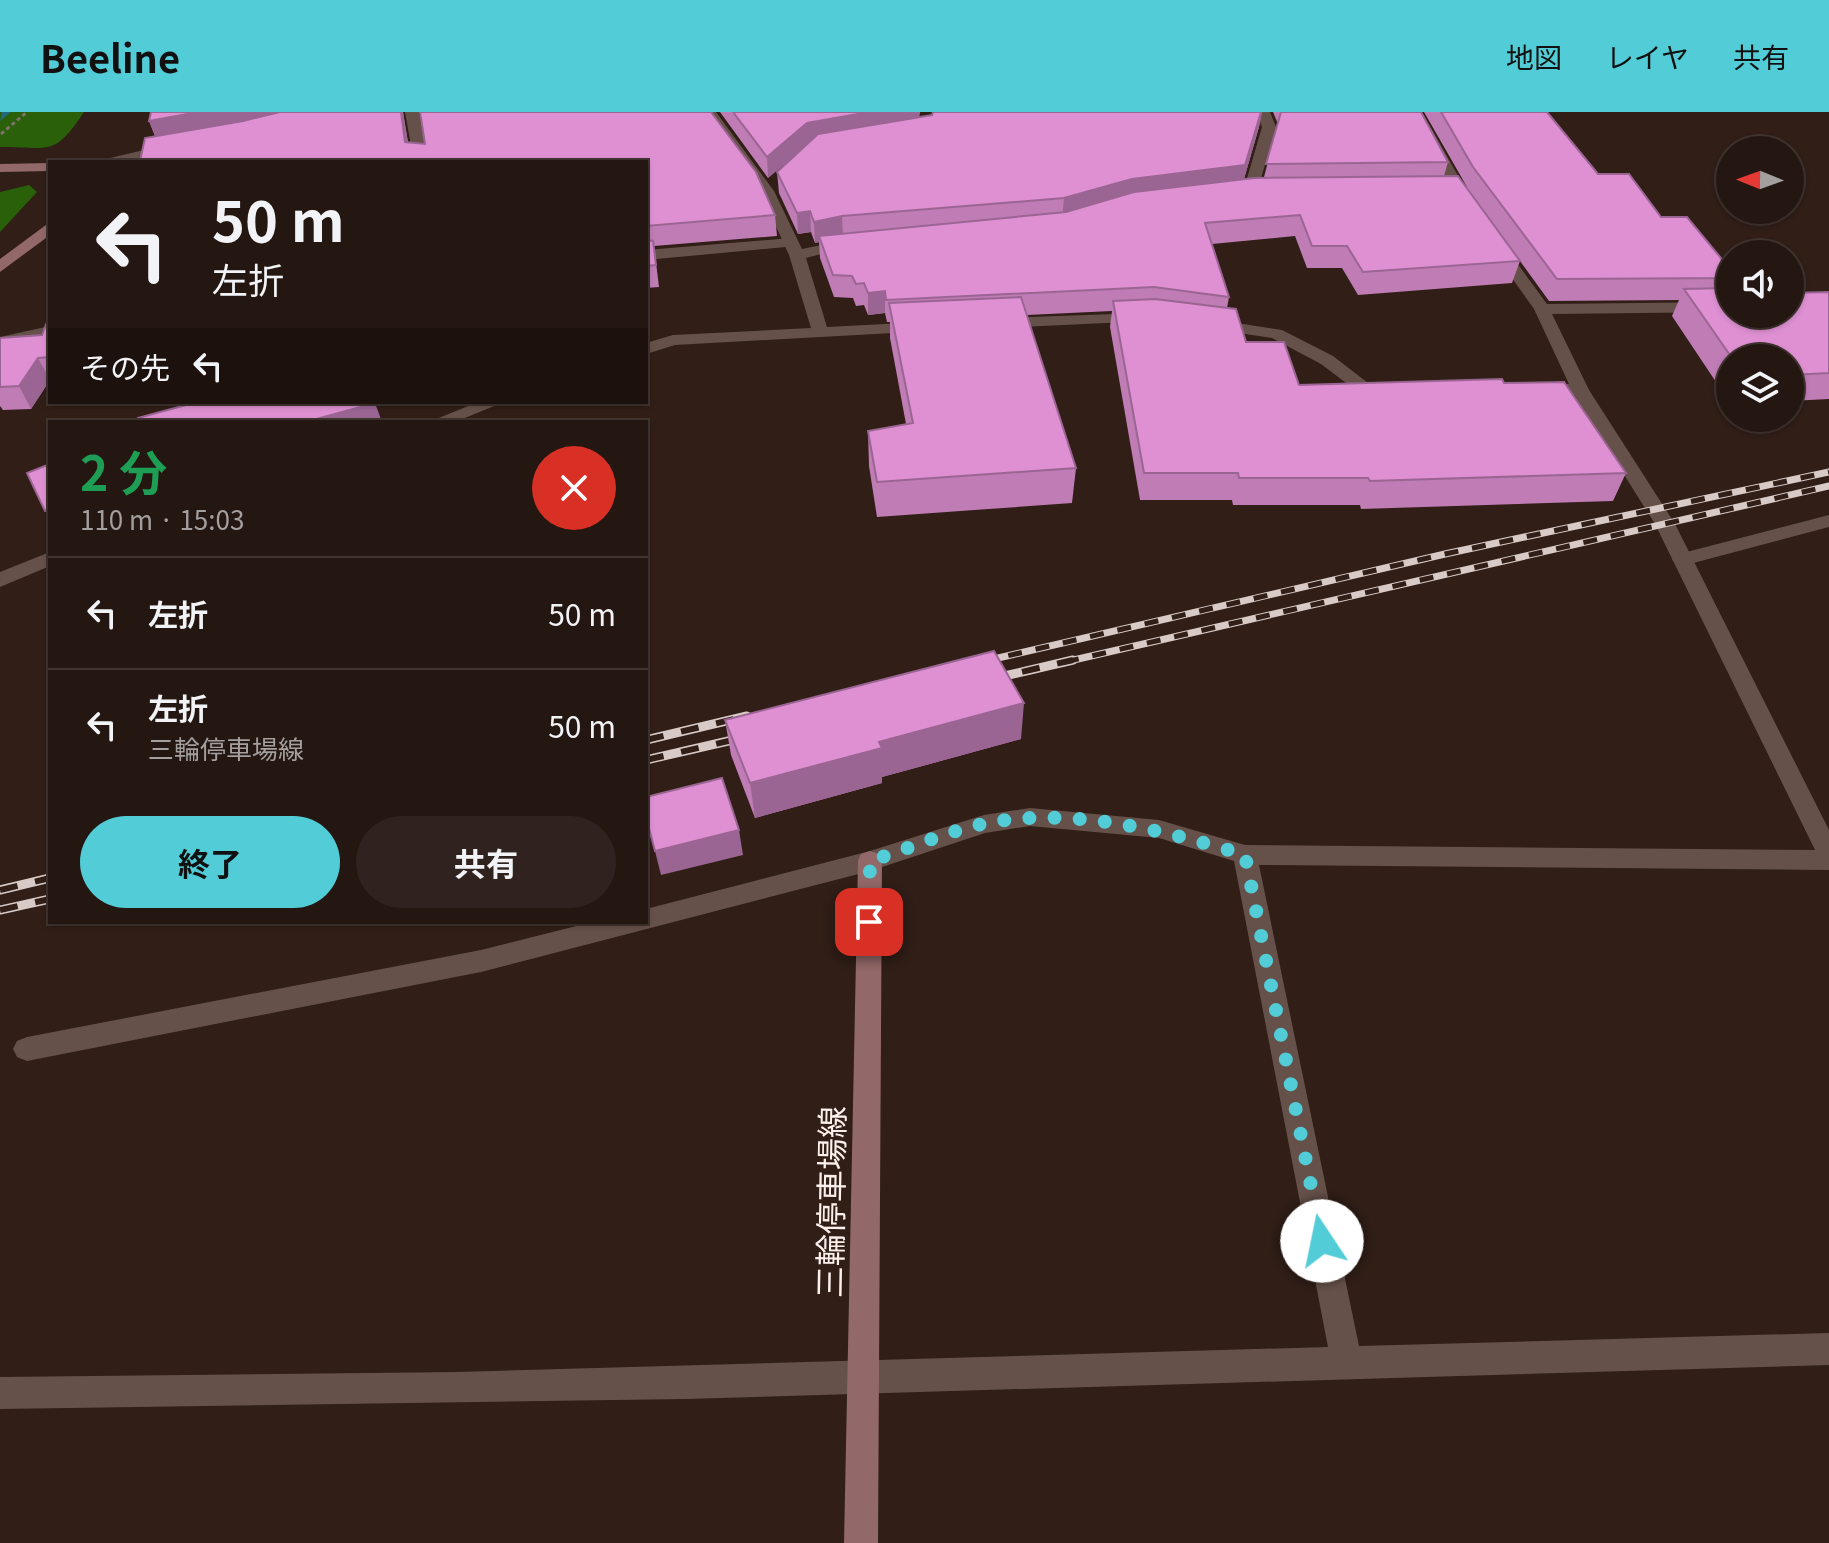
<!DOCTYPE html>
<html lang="ja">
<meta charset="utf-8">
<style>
:root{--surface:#241611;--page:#30231f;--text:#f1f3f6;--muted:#a39f9f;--line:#413531;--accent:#52ccd6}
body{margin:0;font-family:Georgia,"Noto Sans JP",serif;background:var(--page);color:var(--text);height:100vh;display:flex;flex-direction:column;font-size:30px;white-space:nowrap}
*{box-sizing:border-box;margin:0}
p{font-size:26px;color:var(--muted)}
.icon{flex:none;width:44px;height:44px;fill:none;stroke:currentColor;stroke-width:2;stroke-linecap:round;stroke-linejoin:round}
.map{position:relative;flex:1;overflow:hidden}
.panel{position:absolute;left:48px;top:308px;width:600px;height:504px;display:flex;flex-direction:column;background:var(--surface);border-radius:0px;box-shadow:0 2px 6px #0004,0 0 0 2px var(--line)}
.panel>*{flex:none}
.top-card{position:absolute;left:48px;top:48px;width:600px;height:244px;border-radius:0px;box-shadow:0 2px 6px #0004,0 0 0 2px var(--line);background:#241611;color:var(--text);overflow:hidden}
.needle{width:52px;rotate:271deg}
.fabs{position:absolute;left:1716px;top:24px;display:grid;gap:16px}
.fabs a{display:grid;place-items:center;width:88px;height:88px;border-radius:50%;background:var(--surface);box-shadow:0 2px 6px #0004,0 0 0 2px var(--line);font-size:40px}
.pin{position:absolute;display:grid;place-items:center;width:68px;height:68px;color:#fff;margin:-34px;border-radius:16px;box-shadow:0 4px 12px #0006}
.me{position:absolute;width:88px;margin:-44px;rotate:349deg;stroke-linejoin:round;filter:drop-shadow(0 0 6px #0008)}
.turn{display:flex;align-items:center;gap:28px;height:168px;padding:0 32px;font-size:36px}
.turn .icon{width:104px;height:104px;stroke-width:2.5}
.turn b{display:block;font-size:56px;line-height:68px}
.then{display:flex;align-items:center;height:76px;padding:0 32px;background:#0003;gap:16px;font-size:30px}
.round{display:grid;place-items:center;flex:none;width:84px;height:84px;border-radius:42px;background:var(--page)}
.head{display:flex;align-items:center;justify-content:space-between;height:136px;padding:0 32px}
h1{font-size:48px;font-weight:700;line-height:60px;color:#1e9e55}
.action{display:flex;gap:16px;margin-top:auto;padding:16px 32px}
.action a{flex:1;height:92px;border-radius:48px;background:var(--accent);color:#111;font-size:32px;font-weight:700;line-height:92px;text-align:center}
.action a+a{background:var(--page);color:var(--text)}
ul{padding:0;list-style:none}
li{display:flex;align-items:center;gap:24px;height:112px;padding:0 32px;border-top:2px solid var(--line)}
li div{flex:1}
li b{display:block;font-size:30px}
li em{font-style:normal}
header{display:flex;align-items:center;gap:48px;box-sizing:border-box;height:112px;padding:0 40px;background:var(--accent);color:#111}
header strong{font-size:38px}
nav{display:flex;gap:44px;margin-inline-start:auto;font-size:28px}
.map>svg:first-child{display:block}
.forest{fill:#2a600a}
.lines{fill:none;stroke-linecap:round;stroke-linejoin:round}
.stream{fill:#216b7d;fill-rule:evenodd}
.path{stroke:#80706a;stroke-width:3;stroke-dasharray:4 3;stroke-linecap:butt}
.lane{fill:#66514a;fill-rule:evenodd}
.street{fill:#66514a;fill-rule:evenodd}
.secondary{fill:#926868;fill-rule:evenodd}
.rail-far1-casing{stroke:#d8cac6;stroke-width:7}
.rail-casing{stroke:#d8cac6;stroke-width:9}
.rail-far1{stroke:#301e17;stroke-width:5;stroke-dasharray:14;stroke-linecap:butt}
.rail{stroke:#301e17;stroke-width:6;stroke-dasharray:18;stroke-linecap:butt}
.wall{fill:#bf7cb5}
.shaded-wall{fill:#9b6593}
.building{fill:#de90d2;stroke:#9b6593;stroke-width:2}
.route{stroke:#52ccd6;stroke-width:14;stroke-dasharray:0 25.2}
.labels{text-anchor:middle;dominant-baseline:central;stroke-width:8;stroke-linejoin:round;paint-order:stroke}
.near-street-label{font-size:32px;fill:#fdf0ec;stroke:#301e17}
</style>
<header>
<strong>Beeline</strong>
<nav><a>地図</a><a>レイヤ</a><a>共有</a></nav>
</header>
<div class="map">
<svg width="1829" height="1431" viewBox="0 0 1829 1431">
<rect width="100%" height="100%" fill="#301e17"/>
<!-- forest -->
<path class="forest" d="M0,0H84C54,45 51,35 0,35Z
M29,73L37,80L0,120V80Z"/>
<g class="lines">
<!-- stream -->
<path class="stream" d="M2,0H11L0,9Z"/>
<!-- path -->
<path class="path" d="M1,22L27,0"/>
<!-- lane -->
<path class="lane" d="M405,0H419L428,50H414Z
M1256,0H1270L1276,15L1257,80L1250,84L1243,80L1262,15Z
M791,126L799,131L796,134L646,148V138Z
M50,214V224L0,235V225Z
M1829,403V415L1682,454L1672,448L1675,443Z"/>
<!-- street -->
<path class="street" d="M702,0H716L774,79L802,137L851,127L859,132L806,146L827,215L923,210L929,211V219L675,233L646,242V231L673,223L811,216L789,143L760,79Z
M1408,0H1422L1474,92L1472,95L1460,92Z
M174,31L179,32V38L121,50H93Z
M1498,130L1503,132L1547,192L1730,190V200L1552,202L1589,278L1675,412L1829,718V758L1259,753L1359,1234L1829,1221V1253L686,1287L0,1297V1265L457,1260L1328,1235L1234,749L1159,726L1030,714L985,721L870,759L481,860L27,949L17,945L13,937L17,929L27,925L481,838L592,810H646V797L870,739L984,703L1030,696L1159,708L1245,733L1815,738L1655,412L1574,283L1539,282L1530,277L1539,272H1569L1534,197L1490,135Z
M1142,201L1148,203V209L999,216L991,211L999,206Z
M1211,207L1282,218L1333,244L1368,271H1390L1399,276L1390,281L1358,280L1321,252L1272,226L1205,216L1203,212Z
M478,290H504L455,310H429Z
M50,440V454L0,475V460Z"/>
<!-- secondary -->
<path class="secondary" d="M50,51V59L0,60V52Z
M50,110V123L0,160V147Z
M870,739L879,742L882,749L878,1431H844L858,749L861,742Z"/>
<!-- rail-far1 casing -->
<g class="rail-far1-casing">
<path id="rail-far1" d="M981,550L1445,442L1829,360
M1065,550L1829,374"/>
</g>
<!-- rail casing -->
<g class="rail-casing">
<path id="rail" d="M977,551L990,548
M987,568L1073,548
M646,628L747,604
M646,648L750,624
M0,778L50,766
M0,798L50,787"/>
</g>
<!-- rail-far1 -->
<use href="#rail-far1" class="rail-far1"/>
<!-- rail -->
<use href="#rail" class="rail"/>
</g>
<!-- wall -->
<path class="wall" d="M151,0H403L408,30L425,32L420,0H711L756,60L775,103L777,124L654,134L659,175L646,176V50H131L140,49L145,26L155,24L149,9Z
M720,0H920L919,5L1262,0L1259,15L1244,67L1264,65L1278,12L1273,0H1421L1448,50L1444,64L1467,75L1424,0H1547L1598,62L1661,105L1730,157V202L1829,180V287L1790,289V246H1730V291L1672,204L1679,188L1549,189L1520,149L1512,171L1358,183L1342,156H1307L1295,124L1212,132L1229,185L1227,196L1246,230L1299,273L1504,271L1626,361L1613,389L1361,397L1360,393H1233L1232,388H1140L1110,215L1112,199L1027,203L1076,356L1072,391L877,405L869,354L868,319L906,312L890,226V210H887L885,201L868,203L864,193L856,194L853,186L834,185L820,146L819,130L815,131L811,120L798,122L779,81L777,60L809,31L768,66Z
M50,202V268L31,297L3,298L0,294V226L42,223Z
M725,608L1021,627L882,665V671L755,706L731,643Z"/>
<!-- shaded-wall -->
<path class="shaded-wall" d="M198,0H317L157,29L149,9Z
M401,0H403L411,50L405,30Z
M869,0H920L917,11L808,31L768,66L767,45L807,11Z
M1262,0L1259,15L1242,74L1062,107L1064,86L1132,67Z
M810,99L811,120L798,122L797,101Z
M842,104L843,125L819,124V130L815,131L814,110Z
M885,179V201L868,203V181Z
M38,246L50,268L31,297L19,274Z
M375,291L382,310H317L316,307Z
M1024,591L1021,627L882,665V671L755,706L750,671L879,630Z
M739,718L743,743L661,763L655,739Z"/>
<!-- building -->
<path class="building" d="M151,0H198L149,9Z
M280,0H401L405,30L425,32L420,0H711L756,60L775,103L646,114V50H131L140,49L145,26L243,9Z
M733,0H869L807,11L767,45Z
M933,0H1261L1245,53L1132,67L1064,86L842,104L814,110L810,99L797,101L777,60L818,22L932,3Z
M1281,0H1421L1448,50L1266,52Z
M1441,0H1547L1598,62H1629L1661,105H1687L1730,157V166L1557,167L1473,55Z
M1458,64L1520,149L1363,160L1347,134H1312L1300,103L1205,111L1229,185L1154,175L886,188L885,179L868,181L864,171L856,172L852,164L833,163L819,124L1066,100L1134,80L1254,66Z
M646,128L653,129L656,153L646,154Z
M1730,176V202H1790V181L1829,180V261L1790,263V246H1732L1684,177Z
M1021,185L1076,356L877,370L868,319L913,311L889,191Z
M1155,187L1236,197L1246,230H1284L1299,273L1502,267L1504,271L1564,270L1626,361L1370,369L1368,366H1239L1238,361H1144L1113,189Z
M50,202V245L38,246L19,274L0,275V226L42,223Z
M197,290H375V291L316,307L318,310H139L138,306Z
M50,352V397L45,399L27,361Z
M994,539L1024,591L879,630L882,636L750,671L725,608Z
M722,666L739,718L655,739L646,705V685Z"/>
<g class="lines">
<!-- route -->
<path class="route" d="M869,810L870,749C908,737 948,719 987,711C1072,695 1163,718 1245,743L1322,1129"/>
</g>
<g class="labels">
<!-- near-street labels -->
<g class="near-street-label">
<text transform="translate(829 1090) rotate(-89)">三輪停車場線</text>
</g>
</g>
</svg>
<div class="fabs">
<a><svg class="needle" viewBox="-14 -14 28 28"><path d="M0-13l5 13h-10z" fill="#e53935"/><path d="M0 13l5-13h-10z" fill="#a39f9f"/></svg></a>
<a><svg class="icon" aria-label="sound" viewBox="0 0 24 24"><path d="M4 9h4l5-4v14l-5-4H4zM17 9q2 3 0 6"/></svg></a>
<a><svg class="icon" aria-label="layers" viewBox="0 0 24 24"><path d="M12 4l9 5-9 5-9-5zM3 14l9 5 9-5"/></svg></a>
</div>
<div class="pin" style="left:869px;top:810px;background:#d93025"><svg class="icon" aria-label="arrive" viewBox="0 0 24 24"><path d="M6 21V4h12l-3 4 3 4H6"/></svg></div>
<svg class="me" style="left:1322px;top:1129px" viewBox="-20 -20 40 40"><circle r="19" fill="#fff"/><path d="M0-13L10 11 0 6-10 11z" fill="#52ccd6"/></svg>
<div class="top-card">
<div class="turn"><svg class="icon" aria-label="left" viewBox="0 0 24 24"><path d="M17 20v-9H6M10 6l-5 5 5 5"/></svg><div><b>50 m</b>左折</div></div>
<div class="then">その先<svg class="icon" aria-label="left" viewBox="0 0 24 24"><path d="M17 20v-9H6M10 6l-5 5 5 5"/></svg></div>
</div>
<section class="panel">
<div class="head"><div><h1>2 分</h1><p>110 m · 15:03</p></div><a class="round" style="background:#d93025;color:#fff"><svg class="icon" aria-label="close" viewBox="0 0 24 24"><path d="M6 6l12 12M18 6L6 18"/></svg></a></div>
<ul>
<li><svg class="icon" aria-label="left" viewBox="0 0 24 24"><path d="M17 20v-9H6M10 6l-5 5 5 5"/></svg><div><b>左折</b></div><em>50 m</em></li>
<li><svg class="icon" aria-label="left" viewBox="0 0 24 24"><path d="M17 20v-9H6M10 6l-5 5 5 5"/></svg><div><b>左折</b><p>三輪停車場線</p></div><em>50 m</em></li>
</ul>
<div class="action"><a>終了</a><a>共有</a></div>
</section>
</div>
